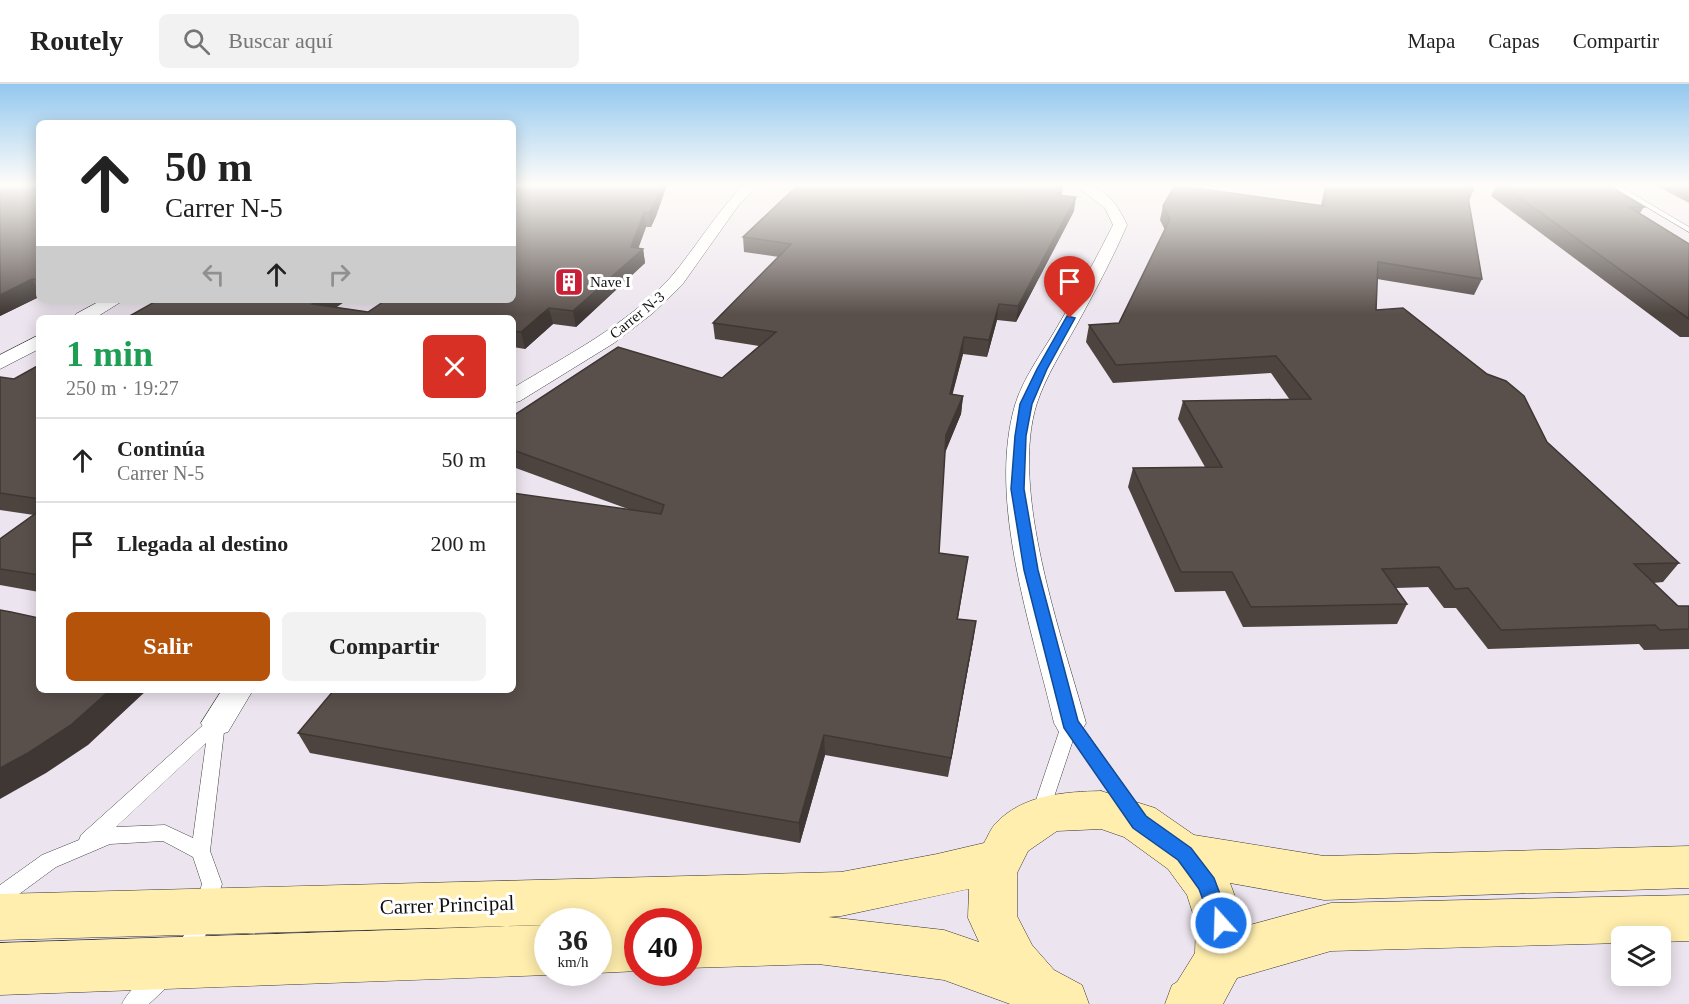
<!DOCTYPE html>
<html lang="es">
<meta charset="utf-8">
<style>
:root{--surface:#fff;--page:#f2f2f2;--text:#222;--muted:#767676;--line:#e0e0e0;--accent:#b45309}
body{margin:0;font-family:Georgia,serif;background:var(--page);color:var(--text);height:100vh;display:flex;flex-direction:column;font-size:22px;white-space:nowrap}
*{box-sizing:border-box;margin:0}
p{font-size:20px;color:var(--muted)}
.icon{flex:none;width:33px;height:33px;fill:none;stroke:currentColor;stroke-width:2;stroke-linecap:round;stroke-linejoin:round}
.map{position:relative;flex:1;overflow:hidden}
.drawer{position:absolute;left:36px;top:231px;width:480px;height:378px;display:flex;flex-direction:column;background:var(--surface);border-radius:9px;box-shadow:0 3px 15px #0003}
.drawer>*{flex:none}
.top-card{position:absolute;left:36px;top:36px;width:480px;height:183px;border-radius:9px;box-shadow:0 3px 15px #0003;background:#fff;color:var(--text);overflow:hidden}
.fabs{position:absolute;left:1611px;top:842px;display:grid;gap:12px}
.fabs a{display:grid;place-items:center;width:60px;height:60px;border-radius:9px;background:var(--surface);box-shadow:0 3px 15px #0003;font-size:30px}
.speed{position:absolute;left:534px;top:824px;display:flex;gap:12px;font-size:30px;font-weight:700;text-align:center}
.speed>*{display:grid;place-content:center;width:78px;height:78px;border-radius:50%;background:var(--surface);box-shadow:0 3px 15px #0003;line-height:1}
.speed small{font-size:15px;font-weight:400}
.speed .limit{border:9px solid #d22;background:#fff;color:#111}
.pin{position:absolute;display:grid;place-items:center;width:51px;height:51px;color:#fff;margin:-62px -26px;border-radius:50% 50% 50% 0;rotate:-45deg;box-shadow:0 0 6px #0007}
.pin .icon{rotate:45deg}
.me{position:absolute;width:66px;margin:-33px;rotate:340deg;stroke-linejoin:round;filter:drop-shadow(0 0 4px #0008)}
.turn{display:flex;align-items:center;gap:21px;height:126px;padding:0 30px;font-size:27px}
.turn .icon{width:78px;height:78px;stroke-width:2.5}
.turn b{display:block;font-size:42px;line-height:51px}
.lanes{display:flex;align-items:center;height:57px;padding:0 30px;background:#0003;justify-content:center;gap:30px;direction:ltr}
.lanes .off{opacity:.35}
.round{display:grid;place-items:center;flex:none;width:63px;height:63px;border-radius:9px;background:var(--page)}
.summary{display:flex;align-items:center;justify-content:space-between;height:102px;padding:0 30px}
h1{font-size:36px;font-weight:700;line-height:45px;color:#1e9e55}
.cta{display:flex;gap:12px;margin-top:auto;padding:12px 30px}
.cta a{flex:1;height:69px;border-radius:9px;background:var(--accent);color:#fff;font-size:24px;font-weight:700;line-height:69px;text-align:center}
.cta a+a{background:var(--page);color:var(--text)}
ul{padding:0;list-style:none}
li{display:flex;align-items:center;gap:18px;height:84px;padding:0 30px;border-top:2px solid var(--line)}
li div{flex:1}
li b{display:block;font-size:22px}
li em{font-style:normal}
header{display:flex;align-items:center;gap:36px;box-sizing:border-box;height:84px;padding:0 30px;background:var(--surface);border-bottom:2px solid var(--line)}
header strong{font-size:28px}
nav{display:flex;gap:33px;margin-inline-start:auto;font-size:21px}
.search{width:420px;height:54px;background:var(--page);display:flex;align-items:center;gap:15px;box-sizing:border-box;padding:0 21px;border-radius:9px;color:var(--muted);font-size:22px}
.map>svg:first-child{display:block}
.industrial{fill:#ece4ee;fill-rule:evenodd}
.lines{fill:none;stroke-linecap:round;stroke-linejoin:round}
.lane-casing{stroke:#434343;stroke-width:1}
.street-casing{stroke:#434343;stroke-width:1}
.secondary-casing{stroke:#323232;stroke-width:1}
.lane{fill:#fff;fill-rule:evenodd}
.street{fill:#fff;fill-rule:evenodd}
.secondary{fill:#ffeead;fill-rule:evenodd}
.wall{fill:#4d4440}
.shaded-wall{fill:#3e3734}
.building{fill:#594f4b;stroke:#3e3734;stroke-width:1.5}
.route{fill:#1a73e8;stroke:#114b97;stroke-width:1.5}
.labels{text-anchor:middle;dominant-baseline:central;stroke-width:6;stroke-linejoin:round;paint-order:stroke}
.far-poi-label{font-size:15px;fill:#101010;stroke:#fff;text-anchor:start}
.far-street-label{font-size:15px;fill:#101010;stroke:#fff}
.near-street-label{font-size:21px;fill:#101010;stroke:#fff}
</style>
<header>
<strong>Routely</strong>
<div class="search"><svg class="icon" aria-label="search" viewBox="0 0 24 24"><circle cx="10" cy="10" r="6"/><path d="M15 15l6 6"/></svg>Buscar aquí</div>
<nav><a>Mapa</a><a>Capas</a><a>Compartir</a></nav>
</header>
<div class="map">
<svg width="1689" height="920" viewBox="0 0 1689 920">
<rect width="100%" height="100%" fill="#fffbf2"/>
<!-- industrial -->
<path class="industrial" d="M0,101H39V216H513V101H1689V920H0ZM39,234H513V606H39ZM548,837H598V888H548ZM638,837H688V888H638ZM1622,852H1660V891H1622Z"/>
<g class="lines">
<!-- lane casing -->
<g class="lane-casing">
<path id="lane" d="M1610,101H1618L1689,143V148Z
M217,632L223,634L225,639L210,767L222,800L204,856L190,874L183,877L176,874L173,867L189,844L202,800L193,773L163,757L110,760L56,783L7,819L0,821V801L42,771L79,756L81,751L211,634ZM206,659L193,754L165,741L116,743Z
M1070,632L1076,634L1139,723L1142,729L1139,735L1133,737L1127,735L1073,656L1047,734L1041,736L1035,734L1032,728L1062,639L1064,634Z
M162,883L169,887L173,894L169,901L149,920H122C128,906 148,889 162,883Z"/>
</g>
<!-- street casing -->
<g class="street-casing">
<path id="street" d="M744,101H759L738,122L682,201L653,229L614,259L520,317L513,319V304C567,271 627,241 670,194C696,164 715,129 744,101Z
M1075,101C1104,101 1116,117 1127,141C1112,176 1094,209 1076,242C1062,267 1046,292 1037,319C1009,405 1062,553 1086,639L1081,648L1070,651L1059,648L1054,639C1032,544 987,417 1015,321C1023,294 1042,269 1056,245C1076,211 1095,177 1113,141L1105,124Z
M102,216H124L95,234H73L76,230Z
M39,251V265L0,285V271Z
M222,606H253L228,648L217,651L206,648L201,639Z"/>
</g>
<!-- secondary casing -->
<g class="secondary-casing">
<path id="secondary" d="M1101,707L1155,724L1194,751L1324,772L1689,762V804L1324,816L1230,799L1246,842L1331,819L1689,811V857L1660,858V852H1622V859L1331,867L1237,894L1223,920H1165L1172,901L1177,898L1195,869L1196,839L1187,811L1168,785L1124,753L1101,745L1057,747L1028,767L1017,789V832L1032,861L1054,886L1082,901L1089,920H1010L944,896L818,880L688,884V837H638V887L598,889V837H548V841L0,856V810L841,788L937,770L984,759C988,752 991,744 996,739C1024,710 1065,708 1101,707ZM969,805L968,834L979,858L944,846L828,833L841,832Z
M548,841V888H555L548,891L0,911V859Z"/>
</g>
<!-- lane -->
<use href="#lane" class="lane"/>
<!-- street -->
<use href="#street" class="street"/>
<!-- secondary -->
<use href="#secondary" class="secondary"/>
</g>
<!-- wall -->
<path class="wall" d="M0,101H39V213L0,232Z
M667,101L656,132L651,143H646L638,164L643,165L645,179L576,243L553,240L525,265L513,263V234H126L158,216H347L336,223L368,228Z
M791,101H1063L1061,111L1074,127L1016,238L997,236L987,273L963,270L952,310L963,312L961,330L945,368L939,469L965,492L958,535L976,537L973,557L948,693L825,671L800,759L310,669L298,649L628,425L513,383V332L722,294L759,262L715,255L713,239L779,173L744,168L743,153L798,102Z
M1325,101H1472L1473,107L1469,117L1482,195L1474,211L1377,195L1376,226L1547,358L1679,479L1663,498L1653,499L1678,522H1689V565L1644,566L1639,560L1488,565L1456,524H1444L1428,503L1396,504L1407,520L1397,540L1243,543L1225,507L1175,508L1128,403L1133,384L1205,383L1178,335L1183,317L1290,316L1271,289L1113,299L1086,258L1089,241L1119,239L1165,146L1160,136L1163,122L1321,121Z
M1496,101H1608L1644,123L1640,129L1689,160V253H1680L1491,112Z
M1655,101H1689V119Z
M39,281V508L0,501V455L34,431L0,426V293L14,295Z"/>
<!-- shaded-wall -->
<path class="shaded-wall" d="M661,101H667L656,132L651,143L649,129Z
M1062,101H1063L1062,109L1056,125L1058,111Z
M1076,113L1074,127L1016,238L1018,222Z
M644,129L646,143L636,171L643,165L645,179L576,243L573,227L631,163Z
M32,195L39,207V213L0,232V211Z
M318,216H347L321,234L312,220Z
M999,220L997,236L987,273L989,256Z
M549,224L553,240L525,265L521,248Z
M964,253L963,270L948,328L950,310Z
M963,312L961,330L945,369L946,351Z
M968,473L965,492L954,554L957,535Z
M976,537L973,557L948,693L951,674Z
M110,606H147L88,661L46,689L0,715V684Z
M824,651L825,671L800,759L799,739Z"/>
<!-- building -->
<path class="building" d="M0,101H39V196L32,195L0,211Z
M513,101H661L655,118L649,129H644L631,163L643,165L573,227L549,224L521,248L513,247V234H126L158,216H318L312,220L368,228L386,216H513Z
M798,101H1062L1058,111L1076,113L1018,222L999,220L989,256L964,253L950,310L963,312L946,351L939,469L968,473L957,535L976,537L951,674L824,651L799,739L298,649L334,606H513V409L661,430L664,421L513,366V332L618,263L722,294L776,248L713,239L791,160L743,153Z
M1175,101L1324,122L1327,101H1472L1473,107H1467L1482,195L1378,178L1376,226L1403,224L1487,290L1506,297L1524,312L1547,358L1679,479L1634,480L1678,522H1689V545L1660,546L1655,541L1501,546L1468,504L1455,505L1439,483L1382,485L1407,520L1251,523L1232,488H1181L1133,384L1222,383L1183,317L1311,315L1276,272L1116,281L1089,241L1119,239L1170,135L1163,122Z
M1502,101H1608L1644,123H1629L1689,160V235Z
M39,281V415L0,409V293L14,295Z
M39,427V491L0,485V455Z
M0,526L11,528L39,534V606H110L71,641L28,669L0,684Z"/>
<!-- sky -->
<linearGradient id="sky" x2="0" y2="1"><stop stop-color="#93c8ef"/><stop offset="0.44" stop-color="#fffdf9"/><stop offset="1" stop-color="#fffdf9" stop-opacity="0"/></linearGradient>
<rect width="1689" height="230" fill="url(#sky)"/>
<!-- route -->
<path class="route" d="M1067,232L1075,234L1047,285L1032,320L1026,352L1024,405L1038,486L1078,637L1146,732L1191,764L1214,794L1231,839L1228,846L1221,849L1214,846L1199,805L1189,791L1178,776L1133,744L1064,644L1024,486L1011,405L1015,352L1020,320L1037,285Z"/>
<!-- icons -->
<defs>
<g id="building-square" transform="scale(1.5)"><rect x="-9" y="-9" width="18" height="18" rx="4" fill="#c91f37" stroke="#fff"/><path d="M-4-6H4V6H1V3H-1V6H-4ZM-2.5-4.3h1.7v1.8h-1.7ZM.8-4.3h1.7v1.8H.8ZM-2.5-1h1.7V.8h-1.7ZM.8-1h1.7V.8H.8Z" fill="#fff"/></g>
</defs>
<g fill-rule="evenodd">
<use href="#building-square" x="569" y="198"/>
</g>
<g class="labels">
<!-- far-poi labels -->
<g class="far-poi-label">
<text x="590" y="198">Nave I</text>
</g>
<!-- far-street labels -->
<g class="far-street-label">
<text transform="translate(637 231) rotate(-39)">Carrer N-3</text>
</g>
<!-- near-street labels -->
<g class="near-street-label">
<text transform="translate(447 821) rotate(-2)">Carrer Principal</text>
</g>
</g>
</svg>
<div class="fabs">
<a><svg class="icon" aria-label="layers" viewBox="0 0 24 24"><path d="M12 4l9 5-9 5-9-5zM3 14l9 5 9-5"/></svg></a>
</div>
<div class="speed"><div>36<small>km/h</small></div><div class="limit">40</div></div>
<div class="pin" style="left:1070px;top:234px;background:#d93025"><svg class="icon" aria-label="arrive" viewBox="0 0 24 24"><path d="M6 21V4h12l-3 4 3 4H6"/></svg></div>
<svg class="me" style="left:1221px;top:839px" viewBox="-20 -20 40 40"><circle r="17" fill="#1a73e8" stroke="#fff" stroke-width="3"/><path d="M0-11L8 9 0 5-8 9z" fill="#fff"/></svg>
<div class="top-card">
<div class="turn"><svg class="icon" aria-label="ahead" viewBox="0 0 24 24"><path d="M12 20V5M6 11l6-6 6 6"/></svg><div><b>50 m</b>Carrer N-5</div></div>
<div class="lanes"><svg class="icon off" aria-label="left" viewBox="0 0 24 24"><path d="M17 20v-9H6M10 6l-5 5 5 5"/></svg><svg class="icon" aria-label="ahead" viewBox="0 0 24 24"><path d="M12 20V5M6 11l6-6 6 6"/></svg><svg class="icon off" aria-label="right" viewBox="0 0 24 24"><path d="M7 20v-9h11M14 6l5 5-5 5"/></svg></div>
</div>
<section class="drawer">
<div class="summary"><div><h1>1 min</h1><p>250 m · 19:27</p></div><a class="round" style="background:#d93025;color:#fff"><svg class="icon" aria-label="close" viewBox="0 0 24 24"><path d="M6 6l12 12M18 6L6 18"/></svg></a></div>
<ul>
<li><svg class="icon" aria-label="ahead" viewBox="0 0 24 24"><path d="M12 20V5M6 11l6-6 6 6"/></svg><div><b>Continúa</b><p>Carrer N-5</p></div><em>50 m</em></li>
<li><svg class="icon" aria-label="arrive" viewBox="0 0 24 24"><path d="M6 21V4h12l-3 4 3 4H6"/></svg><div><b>Llegada al destino</b></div><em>200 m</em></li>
</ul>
<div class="cta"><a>Salir</a><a>Compartir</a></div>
</section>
</div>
